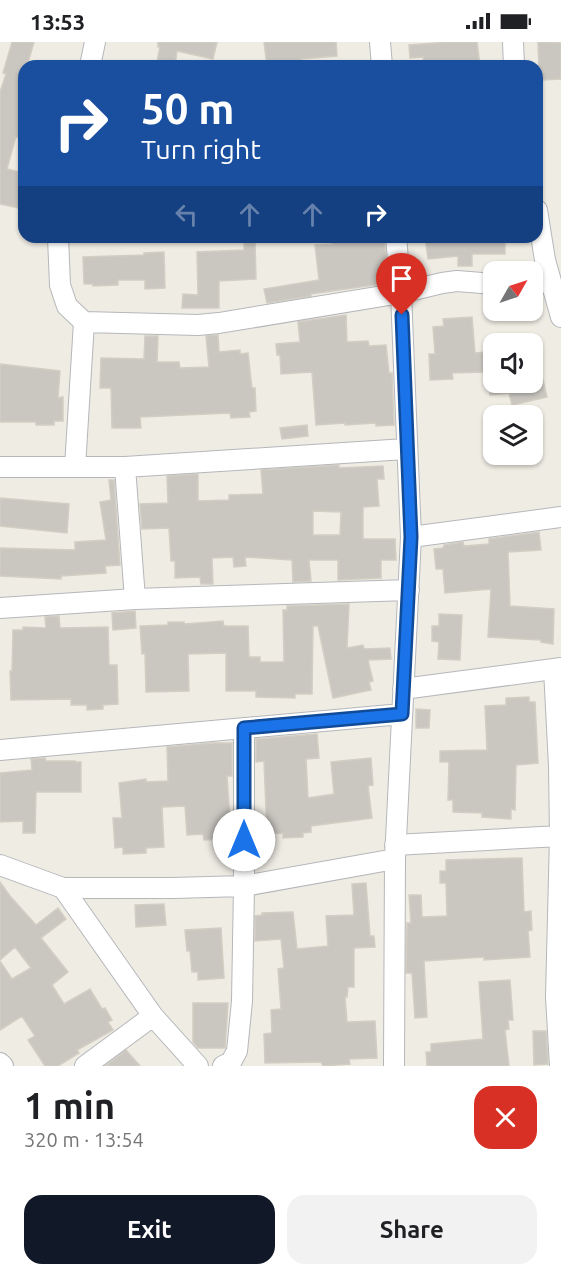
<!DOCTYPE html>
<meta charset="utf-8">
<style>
:root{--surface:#fff;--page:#f2f2f2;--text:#202124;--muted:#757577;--accent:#111827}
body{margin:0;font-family:Ubuntu,sans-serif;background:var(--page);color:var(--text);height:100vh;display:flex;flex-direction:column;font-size:22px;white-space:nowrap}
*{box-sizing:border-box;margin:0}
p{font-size:20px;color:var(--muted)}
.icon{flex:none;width:33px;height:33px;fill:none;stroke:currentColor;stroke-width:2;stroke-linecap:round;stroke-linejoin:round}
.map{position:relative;height:1024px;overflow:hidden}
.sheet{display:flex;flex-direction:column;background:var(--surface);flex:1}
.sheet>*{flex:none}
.guide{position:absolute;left:18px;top:18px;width:525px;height:183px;border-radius:18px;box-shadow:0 2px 4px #0004;background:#1a4fa0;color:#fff;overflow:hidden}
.needle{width:39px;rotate:51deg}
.controls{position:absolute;left:483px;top:219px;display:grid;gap:12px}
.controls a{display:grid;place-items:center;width:60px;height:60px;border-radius:12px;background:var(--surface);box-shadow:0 2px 4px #0004;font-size:30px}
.pin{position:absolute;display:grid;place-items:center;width:51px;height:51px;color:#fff;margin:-62px -26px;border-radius:50% 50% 50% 0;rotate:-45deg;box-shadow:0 0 6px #0007}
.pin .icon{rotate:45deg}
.me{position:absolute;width:66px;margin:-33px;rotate:0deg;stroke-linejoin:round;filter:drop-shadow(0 0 4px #0008)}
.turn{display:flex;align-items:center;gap:21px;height:126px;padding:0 24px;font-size:27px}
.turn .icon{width:78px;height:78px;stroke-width:2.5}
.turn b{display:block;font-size:42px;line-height:51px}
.lanes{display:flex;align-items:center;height:57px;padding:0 24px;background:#0003;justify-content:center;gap:30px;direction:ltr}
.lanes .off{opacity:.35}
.round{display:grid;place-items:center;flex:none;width:63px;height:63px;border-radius:18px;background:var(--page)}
.headline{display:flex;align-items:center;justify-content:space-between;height:102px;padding:0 24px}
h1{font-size:36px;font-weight:700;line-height:45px}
.button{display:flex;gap:12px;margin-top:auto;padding:12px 24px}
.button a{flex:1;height:69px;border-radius:18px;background:var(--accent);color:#fff;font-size:24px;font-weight:700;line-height:69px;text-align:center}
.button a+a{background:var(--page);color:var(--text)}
.status{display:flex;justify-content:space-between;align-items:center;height:42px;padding:0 30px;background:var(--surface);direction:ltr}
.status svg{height:16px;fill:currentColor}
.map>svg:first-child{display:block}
.building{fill:#cac7c1;stroke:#d3cec3;stroke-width:1.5;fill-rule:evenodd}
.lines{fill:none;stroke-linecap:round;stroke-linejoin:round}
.minor-casing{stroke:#b5b7bb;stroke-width:22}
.minor{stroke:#fff;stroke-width:20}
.route-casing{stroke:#114b97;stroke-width:15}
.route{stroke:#1a73e8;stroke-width:10}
</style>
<div class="status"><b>13:53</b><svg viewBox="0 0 49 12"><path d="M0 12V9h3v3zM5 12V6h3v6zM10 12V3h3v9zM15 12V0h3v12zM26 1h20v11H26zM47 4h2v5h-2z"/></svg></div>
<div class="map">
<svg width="561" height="1024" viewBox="0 0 561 1024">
<rect width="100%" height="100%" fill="#efece4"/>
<!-- building -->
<path class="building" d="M12,0H34L27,24H24V59L18,80L24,81L19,95L16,94L7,127L24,131V167L0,162V50L6,32L3,31Z
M158,0H217L213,17L177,9L175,24H156L160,5H158Z
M264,0H336L337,14L301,17L302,24H267Z
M449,0H477L480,24H424L423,15L410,16L409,3Z
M538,0L561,1V37L542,38V30H539Z
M364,195H384L388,241L311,252V254L267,261L264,247L319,238L315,203L332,202V199L364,197Z
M425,195H505V212H472V224H458V214L428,217Z
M255,201L256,237L219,239V266H182L183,252L198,253L197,210L244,208V202Z
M164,210L165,246L145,247V238H118V243L93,244V242H84L83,215L144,213V211Z
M346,273L347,300L368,299L369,304L386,303L389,331H392L394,383L376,384V381L345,383V381L316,383L312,330L281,332L280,313H277L276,302L300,300L298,280Z
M472,275L475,311L485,310L486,330L452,331L453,337L430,338L429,312H435L433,285L444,284L443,277Z
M218,293L219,310L240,308V312L248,311L252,346H255L256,369L249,370L250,375L231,376L230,371L140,375L141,386H112L111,346H100L101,316L144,317L145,294H158L157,320H179L180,326L209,325L206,294Z
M537,313L547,355L512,363L509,351L490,353L489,340H532V314Z
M0,322L60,329L58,356L63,355V379H54V383H36V380H0Z
M307,383L308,394L282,397L280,386Z
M339,423V426L383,424L384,437H377L379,464L363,465V497H395L396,518H381V536L338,538V518H309L311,539L293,540L292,518L245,515L246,524L234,525L233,515L212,516L213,542H201L200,535L175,536V519H171L169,486L142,487L140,462L168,461L167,434L198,432V459L229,458V453L263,452L261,428ZM313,469L341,470L340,493H313Z
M109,438H114L120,523L105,524L106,531L61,534V537L0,534V506L75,508V500L106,498L100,460L111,458Z
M0,456L69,462L67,491L0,484Z
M539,490L541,508L508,510L510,564L554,567L553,602L541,600V598L488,595L491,547L445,551L443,527H436L434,507L443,506L444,503L463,500L464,504L489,502V497Z
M349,562L347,606L363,603L364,607L390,606L391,617L368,618L373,639L369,640L371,648L333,656L318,584H313L312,652H295V656L256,655V649H226V611L188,612L189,649L146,650L145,611L142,612L140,584L168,583V580H184V582L223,579L224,584H248L249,615H260V620H284L283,568H287V564Z
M135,569L136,586L113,588L112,571Z
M439,572L462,573L460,618L438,617L439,600L432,599V584H439Z
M59,574L60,586L108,585L109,623H117L118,662L103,663V667L87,668V663H71V657L11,658L10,629H12L13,588H23V585L46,586L45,575Z
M529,655V660H535L538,721L516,723L515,768L511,767V777L482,775V771L453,770V758H448L449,720H440V709L487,708L485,664L506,663V656Z
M416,667L430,668L429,686H416Z
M317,692L319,716L306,717L308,756L334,752L331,720L371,716L373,743L368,744L372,776L311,784V790L303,791V795L283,796V791L267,792L264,719L256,720V697Z
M213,701H232V734H227L231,792H223V797L204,798L203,792L187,793L185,764L162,765L164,805L146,806V811L123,812V805L115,806L113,776H122L119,741L146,737V740L168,739L167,705Z
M45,716L46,719H75V720H81V750H36L35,791H23V779L0,780V731L32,728L31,717Z
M522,816L524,870L531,869L532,888L528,889L530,915L484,918V915L424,919L427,975L415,976L412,931H406L407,881H411L409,853H421L422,875L447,874L446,841H440V829H446V818Z
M0,840L10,854L36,883L58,866L66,877L41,896L68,930L52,943L64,962L90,947L102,967L105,966L112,978L108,980L113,988L77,1008L79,1011L58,1024H45L28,998L35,994L22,974L0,988V919L12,937L31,926L15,905L0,918Z
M366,841L370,894H374L375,905L354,906V945H348L347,955H345L347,980L375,979L377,1016L349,1017L350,1022L323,1024L321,1020L265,1021L264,992L272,991L271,968L281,967L278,927L284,926L281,897L255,899V874L262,873V871L293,870L297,907L328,904L326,874L354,873L352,842Z
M164,862L166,883L136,885L135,863Z
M221,886L224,936L198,938V930H192L190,909H187L185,888Z
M510,938L513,978H508L509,987L505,988L509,1024H427L426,1010H431V1002L483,997L479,940Z
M193,961H228L225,1006H198L193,1000Z
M533,989H546L548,1022L534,1023Z
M126,1008L140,1024H105Z"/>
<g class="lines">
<!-- minor casing -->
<g class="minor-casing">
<path id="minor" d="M380,0L382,24
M513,0L514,24
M90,24L95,0
M537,168L545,218L561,275
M58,195L60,243L67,264L84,280L198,283L219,281L401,251L442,241L457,239L494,242
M532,241L551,240
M0,425H125L406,407
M75,425L84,280
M125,425L135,557
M411,495L561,475
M0,566L135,557L409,548
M554,627L559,724L560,794L556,955L560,1024
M403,647L561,626
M0,708L402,672
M395,803L560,794
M0,823L63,846H173L244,844L395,817
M63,846L153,974L198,1024
M0,1021L3,1024
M85,1024L153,974
M223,1024L231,1020L237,1009L242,959L244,844V686
M394,1024L395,817L411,495L401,251L396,195"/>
</g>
<!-- minor -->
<use href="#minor" class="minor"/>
</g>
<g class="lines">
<!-- route casing -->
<g class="route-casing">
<path id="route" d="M244,798V686L402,672L411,495L402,273"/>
</g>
<!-- route -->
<use href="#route" class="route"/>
</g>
</svg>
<div class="controls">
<a><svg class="needle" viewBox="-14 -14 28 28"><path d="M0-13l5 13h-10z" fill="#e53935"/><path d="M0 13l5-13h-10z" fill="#757577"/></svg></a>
<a><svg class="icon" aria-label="sound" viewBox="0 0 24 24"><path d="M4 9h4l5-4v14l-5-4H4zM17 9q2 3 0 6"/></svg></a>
<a><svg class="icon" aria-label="layers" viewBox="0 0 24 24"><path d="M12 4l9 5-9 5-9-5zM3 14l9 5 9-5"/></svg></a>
</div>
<div class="pin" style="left:402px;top:273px;background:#d93025"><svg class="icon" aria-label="arrive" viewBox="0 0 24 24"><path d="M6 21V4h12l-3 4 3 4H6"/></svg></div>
<svg class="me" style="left:244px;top:798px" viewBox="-20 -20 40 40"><circle r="19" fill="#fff"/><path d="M0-13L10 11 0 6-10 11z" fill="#1a73e8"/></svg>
<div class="guide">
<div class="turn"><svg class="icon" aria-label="right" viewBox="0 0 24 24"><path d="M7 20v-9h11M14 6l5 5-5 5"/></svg><div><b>50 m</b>Turn right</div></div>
<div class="lanes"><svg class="icon off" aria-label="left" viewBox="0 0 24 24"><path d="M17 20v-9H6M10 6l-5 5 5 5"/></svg><svg class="icon off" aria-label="ahead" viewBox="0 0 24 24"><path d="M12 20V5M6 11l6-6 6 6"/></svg><svg class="icon off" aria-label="ahead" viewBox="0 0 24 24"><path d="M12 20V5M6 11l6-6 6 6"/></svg><svg class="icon" aria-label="right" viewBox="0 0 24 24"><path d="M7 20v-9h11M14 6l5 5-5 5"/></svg></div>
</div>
</div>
<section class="sheet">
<div class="headline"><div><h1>1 min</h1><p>320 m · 13:54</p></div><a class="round" style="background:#d93025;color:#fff"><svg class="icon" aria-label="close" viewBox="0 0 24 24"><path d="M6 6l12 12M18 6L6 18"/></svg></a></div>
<div class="button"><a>Exit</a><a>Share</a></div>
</section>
